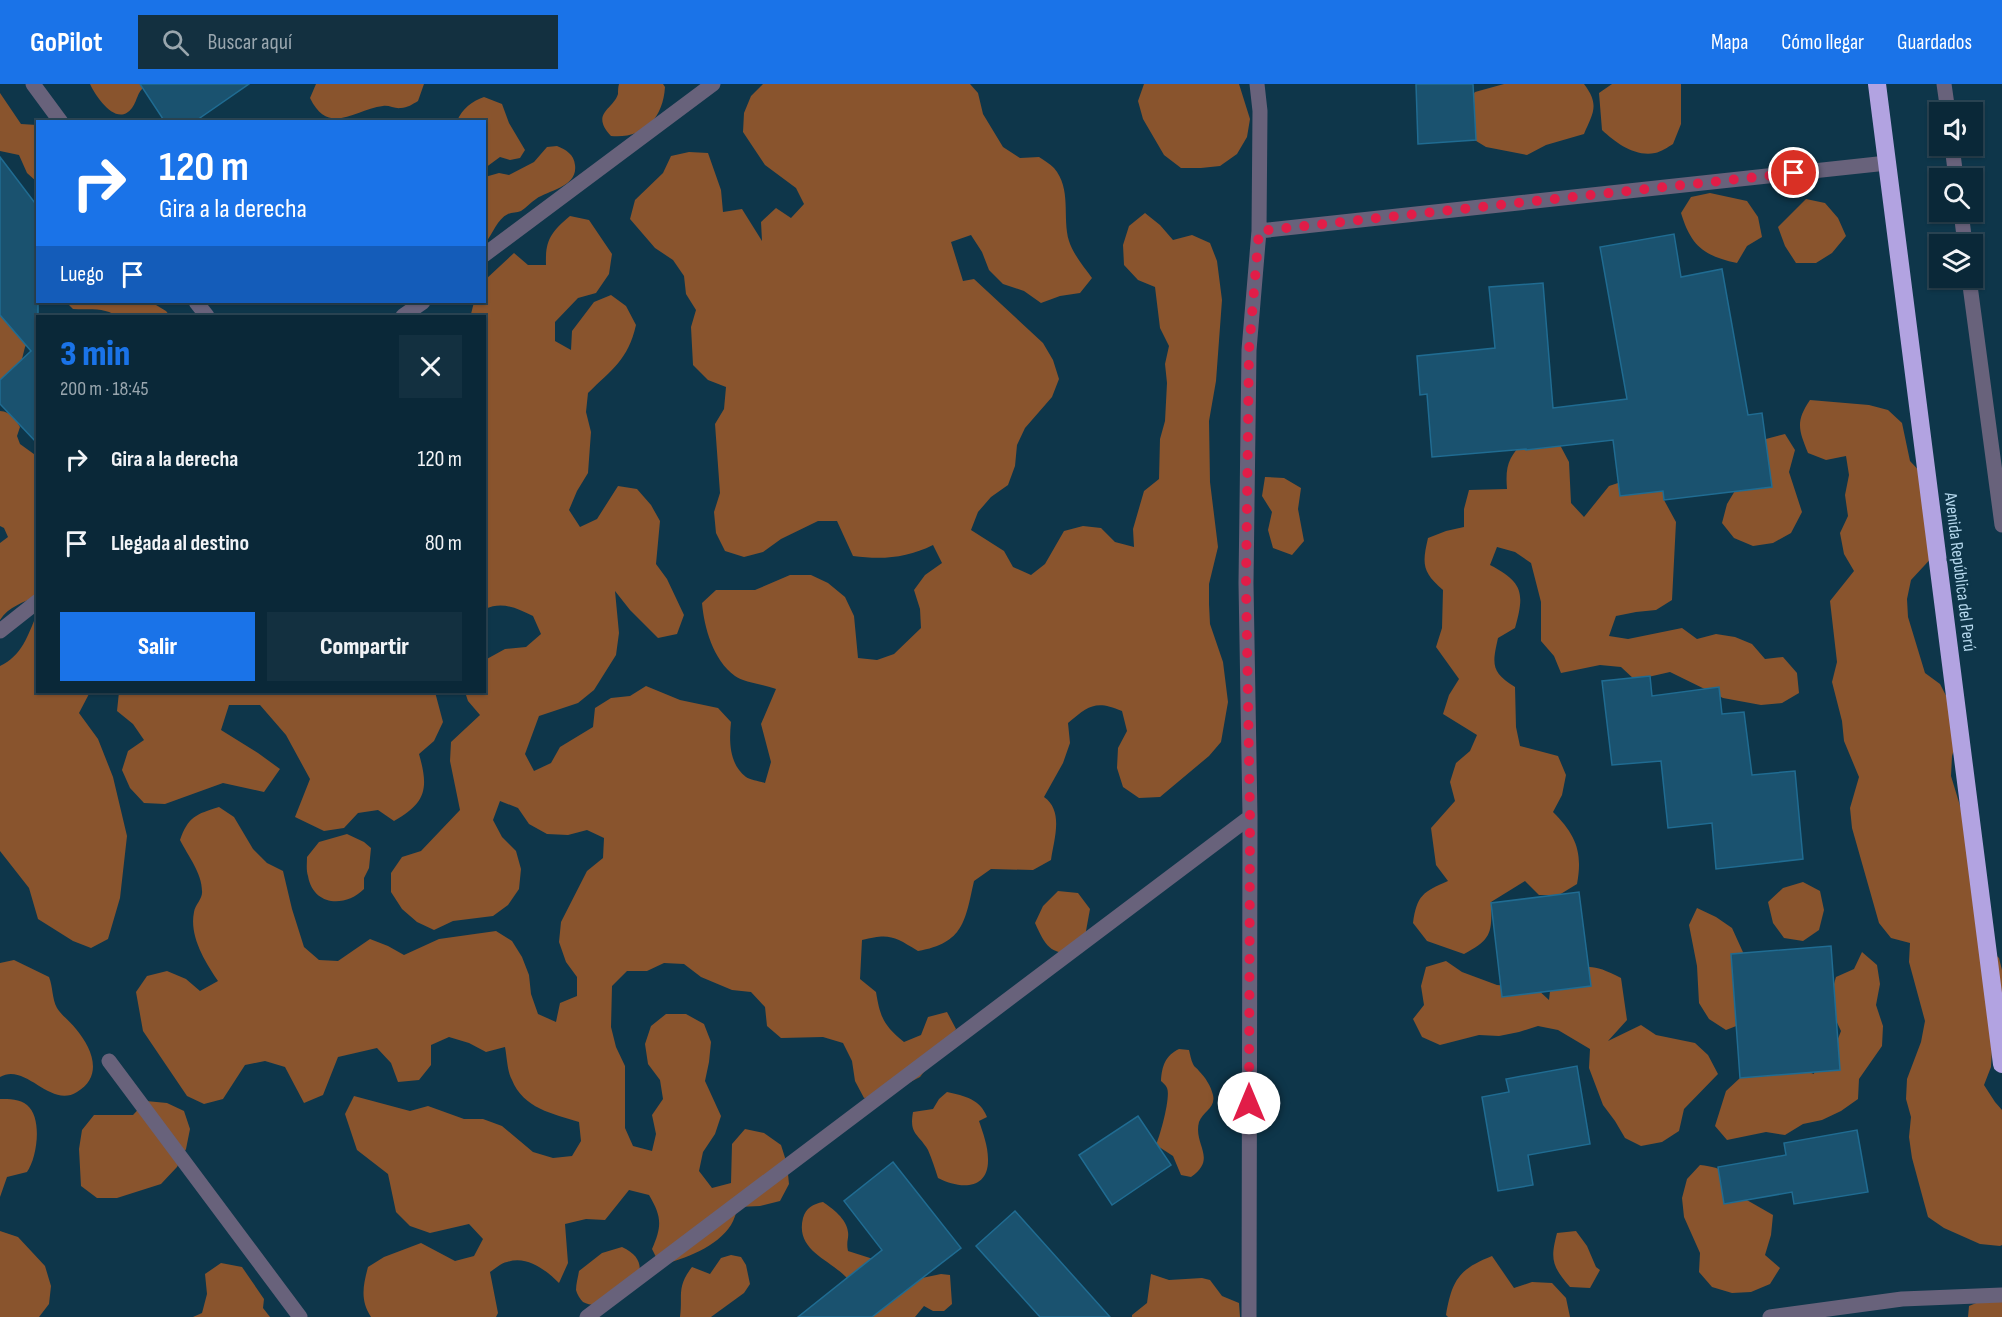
<!DOCTYPE html>
<html lang="es">
<meta charset="utf-8">
<style>
:root{--surface:#0a2838;--page:#133040;--text:#f1f3f6;--muted:#99a6ae;--line:#2a4453;--accent:#1a73e8}
body{margin:0;font-family:"Sofia Sans Condensed",sans-serif;background:var(--page);color:var(--text);height:100vh;display:flex;flex-direction:column;font-size:22px;white-space:nowrap}
*{box-sizing:border-box;margin:0}
p{font-size:20px;color:var(--muted)}
.icon{flex:none;width:33px;height:33px;fill:none;stroke:currentColor;stroke-width:2;stroke-linecap:round;stroke-linejoin:round}
.map{position:relative;flex:1;overflow:hidden}
.details{position:absolute;left:36px;top:231px;width:450px;height:378px;display:flex;flex-direction:column;background:var(--surface);border-radius:0px;box-shadow:0 2px 4px #0004,0 0 0 2px var(--line)}
.details>*{flex:none}
.banner{position:absolute;left:36px;top:36px;width:450px;height:183px;border-radius:0px;box-shadow:0 2px 4px #0004,0 0 0 2px var(--line);background:#1a73e8;color:#fff;overflow:hidden}
.controls{position:absolute;left:1929px;top:18px;display:grid;gap:12px}
.controls a{display:grid;place-items:center;width:54px;height:54px;border-radius:0px;background:var(--surface);box-shadow:0 2px 4px #0004,0 0 0 2px var(--line);font-size:30px}
.pin{position:absolute;display:grid;place-items:center;width:51px;height:51px;color:#fff;margin:-26px;border:3px solid #fff;border-radius:50%;box-shadow:0 2px 6px #0007}
.me{position:absolute;width:66px;margin:-33px;rotate:0deg;stroke-linejoin:round;filter:drop-shadow(0 0 4px #0008)}
.turn{display:flex;align-items:center;gap:21px;height:126px;padding:0 24px;font-size:27px}
.turn .icon{width:78px;height:78px;stroke-width:2.5}
.turn b{display:block;font-size:42px;line-height:51px}
.then{display:flex;align-items:center;height:57px;padding:0 24px;background:#0003;gap:12px;font-size:22px}
.round{display:grid;place-items:center;flex:none;width:63px;height:63px;border-radius:0px;background:var(--page)}
.head{display:flex;align-items:center;justify-content:space-between;height:102px;padding:0 24px}
h1{font-size:36px;font-weight:800;line-height:45px;color:var(--accent)}
.action{display:flex;gap:12px;margin-top:auto;padding:12px 24px}
.action a{flex:1;height:69px;border-radius:0px;background:var(--accent);color:#fff;font-size:24px;font-weight:800;line-height:69px;text-align:center}
.action a+a{background:var(--page);color:var(--text)}
ul{padding:0;list-style:none}
li{display:flex;align-items:center;gap:18px;height:84px;padding:0 24px}
li div{flex:1}
li b{display:block;font-size:22px}
li em{font-style:normal}
header{display:flex;align-items:center;gap:36px;box-sizing:border-box;height:84px;padding:0 30px;background:var(--accent);color:#fff}
header strong{font-size:28px}
nav{display:flex;gap:33px;margin-inline-start:auto;font-size:21px}
.search{width:420px;height:54px;background:var(--page);display:flex;align-items:center;gap:15px;box-sizing:border-box;padding:0 21px;border-radius:0px;color:var(--muted);font-size:22px}
.map>svg:first-child{display:block}
.forest{fill:#89542d}
.building{fill:#1a526f;stroke:#206c92;stroke-width:1.5}
.lines{fill:none;stroke-linecap:round;stroke-linejoin:round}
.minor{stroke:#68627b;stroke-width:15}
.highway{stroke:#b2a3e1;stroke-width:18}
.route{stroke:#e11d48;stroke-width:10;stroke-dasharray:0 18}
.labels{text-anchor:middle;dominant-baseline:central;stroke-width:6;stroke-linejoin:round;paint-order:stroke}
.street-label{font-size:18px;fill:#b5d8ed;stroke:#0e364a}
</style>
<header>
<strong>GoPilot</strong>
<div class="search"><svg class="icon" aria-label="search" viewBox="0 0 24 24"><circle cx="10" cy="10" r="6"/><path d="M15 15l6 6"/></svg>Buscar aquí</div>
<nav><a>Mapa</a><a>Cómo llegar</a><a>Guardados</a></nav>
</header>
<div class="map">
<svg width="2002" height="1233" viewBox="0 0 2002 1233">
<rect width="100%" height="100%" fill="#0e364a"/>
<!-- forest -->
<path class="forest" d="M90,0H148C136,8 139,14 132,24C117,44 96,13 90,0Z
M316,0H424L418,17C413,20 407,24 401,24C395,25 389,21 383,22C355,25 329,53 310,14Z
M619,0H663L665,3C663,35 643,55 611,52C590,29 613,26 618,10C618,7 618,3 619,0Z
M763,0H970L978,9L983,30L1003,63L1020,74L1039,73C1044,76 1050,80 1054,84C1072,105 1062,133 1069,157C1073,170 1084,183 1092,194L1080,209L1060,212L1041,219L1024,207L1003,200L989,186L982,168L971,151L951,158L963,197L974,195L1043,259L1053,276L1059,295L1052,313L1025,344L1017,361L1015,382L1008,401L991,413L978,428L971,446L1004,467L1013,483L1031,491L1045,480L1064,447L1083,442L1101,444L1115,458L1134,463L1133,445L1144,407L1159,395L1160,355L1165,337L1167,299L1165,280L1169,262L1160,244L1155,203L1138,196L1124,181L1123,161L1129,142L1145,129L1160,141L1173,156L1192,151L1210,159L1217,177L1222,216L1216,297L1209,337L1210,398L1218,463L1209,500V520L1210,540L1223,578L1228,618L1221,658L1209,672L1160,713L1139,714L1123,703L1117,684L1118,664L1127,647L1122,627C1096,616 1089,621 1068,639L1070,659L1063,679L1044,713C1064,727 1054,755 1051,776L1033,786L991,785L974,797C965,837 964,859 918,867C894,852 889,849 862,856L860,895L876,908C880,933 884,942 904,958L921,951L928,933L947,928L956,945L920,993L883,1012L864,1014L855,997L852,977L843,959L823,953L781,954L767,942L765,923L751,908L732,906L701,893L684,880L664,879L647,887H627L612,902L611,943L616,963L625,982V1044L633,1062L652,1067L656,1050L652,1031L663,1015L660,996L648,980L645,960L651,942L666,930H686L704,940L711,958L709,978L705,997L721,1032L715,1050L703,1068L699,1087L712,1104L731,1099L732,1060L745,1045L764,1049L781,1061L787,1080L789,1100L780,1117L760,1122L738,1123C736,1129 734,1136 731,1141C717,1163 685,1175 660,1181L652,1165C662,1142 662,1133 649,1111L629,1106L605,1136L586,1135L565,1140L568,1179L559,1199C546,1186 527,1171 507,1178C501,1179 495,1185 490,1188L498,1229L496,1233H371C360,1216 363,1202 368,1183L384,1173L421,1159L455,1177L474,1172L483,1155L469,1140L430,1149L410,1142L396,1128L388,1090L357,1066L345,1030L354,1012L410,1027L428,1022L464,1035H483L502,1042L533,1068L553,1074L572,1072L581,1057L579,1038C553,1030 523,1024 512,996C507,987 507,973 505,963L486,968L469,959L449,953L431,961V981L419,996L398,998L391,979L377,964L338,973L323,1011L304,1019L285,983L265,977L245,981L223,1015L204,1020L187,1012L143,947L136,908L147,892L167,887L186,895L200,907L218,897C205,878 189,852 194,828C195,821 203,814 202,807C202,789 188,772 180,756C188,733 196,730 219,723L234,733L253,765L267,779L283,787L292,825L304,863L319,876L338,877L370,855L388,862L404,871L439,855L496,847L512,857L522,873L529,891L531,910L538,930L556,938L560,919L577,912V893L566,878L559,858L561,838L587,787L603,774L604,754L587,746L568,751L547,750L529,740L518,724L500,717L493,736L502,753L516,767L521,785L519,805L508,821L493,832L453,837L434,846L417,838L402,825L391,808V789L402,773L421,767L460,726L450,677L451,658L480,631L468,617L465,608H484L485,576L505,565L526,563L541,550L533,532C517,524 502,517 485,525L484,232H467L471,230L474,218H484L485,196L514,169L528,181H546C545,156 551,148 570,132L589,136L612,170L609,190L596,209L578,214L555,238V257L571,266L572,247L594,218L611,211L626,222L636,241C628,276 612,285 588,309L586,328L591,348L588,389L577,407L569,426L580,443L597,435L618,402L637,405L651,421L660,437L656,480L667,495L684,531L677,550L658,554L630,526L615,507L619,549L616,571L594,606L578,619L539,632L525,670L534,687L551,679L560,663L593,643L595,624L611,614L630,612L646,602L680,616L718,624L731,638C729,657 729,680 746,693C750,696 759,697 765,699L771,678L761,640L776,605C765,601 743,598 735,592C713,576 704,543 702,519L716,506H755L790,491H811L828,499L845,513L854,532L858,574L877,576L894,570L921,544L920,525L914,506L925,491L942,479L933,461C907,474 882,476 853,472L837,437H818L781,455L763,468L744,473L725,467L716,449L714,428L720,409L715,340L724,325L726,303L708,296L693,281L691,243L696,226L686,210L684,192L673,176L655,164L630,135L635,116L663,89L671,72L689,68L708,69L721,106L723,128L742,125L762,157L761,138L776,124L791,134L804,120L796,104L765,81L743,48L744,29L751,12Z
M1144,0H1239L1250,35L1247,53L1237,70L1220,82L1201,84H1181L1164,71L1143,35L1138,17Z
M1504,0H1584C1600,21 1593,29 1584,50L1546,61L1527,71L1486,63L1468,52V17L1475,8Z
M1612,0H1681V40L1673,60C1668,63 1661,68 1655,69C1635,73 1616,59 1602,46L1599,9Z
M0,9L21,40L37,41V98L27,89L19,71L0,67Z
M484,13L502,20L509,39L525,66L520,74L510,76L500,73L485,84L484,38L457,37C462,25 472,17 484,13Z
M557,62C566,66 574,70 575,81C578,103 549,106 536,115C531,118 526,124 521,127C517,129 512,128 508,130C497,135 493,150 485,159V93L499,89L509,91L534,78L547,63Z
M1710,109L1747,117L1758,133L1762,153L1747,162L1737,179C1704,172 1691,162 1681,129L1691,113Z
M1806,115L1825,119L1838,134L1846,152L1832,169L1816,179H1796L1785,162L1778,143Z
M66,218H151L166,227L170,232H116C105,223 87,226 73,225Z
M0,229L30,255L25,263L20,283L0,304Z
M1810,316L1869,321L1888,326L1902,339L1910,377L1924,392L1936,469L1911,496L1907,515L1908,533L1925,589L1940,600L1958,635L1957,655L1952,672L1951,692L1968,748L1984,860L1999,874L2002,886V957L1992,964L1991,983L1984,1001L1995,1018L2002,1026V1161L2000,1162L1980,1160L1944,1144L1928,1133L1912,1074L1909,1053L1911,1033L1906,1015L1907,995L1921,958L1925,937L1909,878L1910,859L1891,854L1879,839L1852,744L1850,724L1859,693L1844,657L1842,637L1832,598L1837,578L1830,517L1854,487L1844,470L1840,449L1848,432L1845,411L1849,391L1846,372L1826,376L1808,369C1799,346 1795,338 1810,316Z
M0,327C11,328 15,334 20,343L17,352L20,360L38,373L37,512C24,518 8,523 0,536V459L8,453L4,444L0,442Z
M1785,350L1795,366L1789,388L1802,428L1791,449L1773,459L1753,462L1734,454L1722,439L1727,420L1766,355Z
M1525,356L1560,361L1569,378L1571,419L1584,433L1609,402L1627,396L1663,407L1664,416L1676,438L1672,516L1656,526L1636,528L1616,532L1609,552L1628,555L1682,544L1697,555L1716,550L1735,553L1752,560L1765,575L1783,573L1797,589L1799,609L1782,619L1761,621L1723,614L1670,588L1635,596L1621,583L1600,581L1561,589L1554,572L1541,557V518L1531,479L1515,468L1497,463L1490,481C1523,498 1525,509 1515,544L1498,554C1492,581 1491,588 1515,603L1516,643L1520,662L1558,672L1566,691L1562,711L1553,728C1576,751 1583,768 1577,800L1559,811H1539L1525,797L1491,818C1492,849 1492,855 1464,870L1427,857L1413,839C1417,811 1423,808 1448,797L1436,781L1431,744L1455,717L1450,698L1456,679L1470,667L1477,651L1443,630L1449,611L1459,595L1436,563L1442,544L1443,506C1422,488 1422,480 1428,454L1446,447L1464,443V425L1469,406L1507,405C1505,381 1509,373 1525,356Z
M1265,393L1284,394L1301,404L1298,425L1304,457L1292,471L1273,464L1268,446L1272,428L1262,412Z
M37,530L38,608H90L79,629L98,655L113,693L127,752L120,814L108,855L91,864L73,857L38,835L29,804L0,767V582C22,572 28,551 37,530Z
M119,608H435L443,638L434,657L419,670C429,705 426,719 394,737L378,726L358,729L344,744L324,747L295,733L310,695L286,651L260,621H229L221,646L258,669L280,685L264,708L223,699L165,720L144,719L130,704L122,686L128,667L144,656L133,640L117,627Z
M347,750L364,758L371,764L369,784L364,794V805C345,824 313,822 308,792C306,786 307,779 307,773L319,758Z
M1803,798L1820,807L1824,826L1819,846L1803,857L1784,854L1773,839L1768,818L1783,804Z
M1058,807L1078,809L1090,825L1082,869C1052,871 1047,866 1035,839L1043,822Z
M1697,824L1716,833L1732,844L1757,899L1744,939L1726,946L1709,935L1699,919L1697,882L1689,841Z
M1862,868L1877,881L1880,900L1876,921L1883,942L1882,962L1859,995L1858,1015L1841,1027L1822,1036L1803,1040L1785,1051L1766,1048L1727,1056L1715,1042L1726,1007L1740,994L1797,984L1814,990L1816,972L1834,965L1841,947C1830,925 1829,916 1836,893L1854,885Z
M14,876L49,893C53,903 52,915 57,924C62,932 70,937 76,945C92,964 104,992 77,1008C50,1025 26,978 0,993V879Z
M1446,877L1462,888L1497,901L1536,904L1549,916L1551,898C1585,882 1586,876 1621,894L1627,936L1608,957L1641,941L1656,951L1695,959L1708,971L1718,990L1684,1025L1679,1047L1662,1058L1641,1062L1625,1054L1615,1037L1603,1021L1589,984L1590,965L1558,946L1538,942L1519,948L1499,952L1479,951L1440,961L1422,953L1413,935L1424,921L1421,902L1426,883Z
M1179,965L1189,966C1190,970 1191,976 1193,980C1194,983 1197,984 1199,987C1205,993 1211,1002 1213,1011C1216,1024 1203,1027 1199,1038C1193,1061 1218,1074 1191,1093L1181,1091L1173,1072L1156,1061C1160,1052 1171,1013 1167,1004C1166,1001 1163,999 1161,997C1162,982 1165,972 1179,965Z
M947,1008C965,1012 980,1015 987,1033L979,1037C983,1049 988,1062 988,1075C989,1107 959,1105 938,1094C935,1085 932,1075 928,1066C918,1049 909,1051 913,1028L933,1025L939,1015Z
M0,1015C9,1015 20,1015 27,1021C43,1034 37,1074 27,1088L7,1093L0,1113Z
M146,1017L167,1019L184,1027L190,1045L186,1065L177,1083L161,1100L117,1114H97L81,1102L79,1065L82,1046L94,1031H133Z
M1700,1081C1725,1084 1730,1088 1738,1111L1773,1131L1771,1151L1765,1171L1780,1184L1770,1200L1751,1208L1732,1209L1712,1203L1699,1188L1700,1169L1684,1133L1682,1114L1687,1095Z
M823,1118C832,1124 847,1135 848,1148C849,1155 846,1157 848,1167L914,1188L922,1194L941,1190L950,1191L952,1220L944,1227H933L924,1222L915,1233H858C856,1224 852,1200 846,1193C829,1175 795,1166 803,1134C806,1124 813,1120 823,1118Z
M0,1147L18,1153L45,1182L51,1202L49,1220L39,1233H0Z
M1576,1147L1587,1162L1596,1183L1600,1186L1590,1204L1570,1203C1552,1182 1550,1176 1557,1149Z
M622,1163C669,1184 611,1233 583,1218C580,1215 577,1210 576,1206C576,1200 578,1193 579,1187L602,1169Z
M731,1171L741,1173L746,1181L750,1200L744,1209L711,1233H680C683,1211 676,1204 692,1183L710,1190L721,1174Z
M1492,1172L1514,1204L1532,1198L1552,1199L1566,1214L1570,1233H1448L1446,1231C1452,1196 1459,1185 1492,1172Z
M221,1179L242,1183L264,1215L263,1224L270,1233H193L202,1229L207,1210L205,1190Z
M1151,1190L1169,1196L1202,1194L1210,1196L1222,1212L1239,1219L1240,1233H1132V1231L1147,1219Z
M2002,1213V1233H1968L1969,1222L1988,1214Z"/>
<!-- building -->
<path class="building" d="M140,0H249L194,38H165Z
M1416,0H1473L1476,56L1418,60Z
M0,73L38,123V360L0,320V296L31,267L0,231Z
M1674,150L1681,193L1722,185L1748,331L1762,329L1772,403L1664,416L1663,407L1620,412L1613,356L1526,366V365L1432,373L1427,310L1420,311L1417,272L1495,264L1489,203L1543,199L1553,324L1627,315L1600,163Z
M1650,592L1652,612L1719,603L1722,630L1744,628L1752,691L1795,687L1803,775L1716,785L1712,739L1668,744L1661,677L1612,681L1602,597Z
M1579,808L1591,902L1502,913L1491,819Z
M1831,862L1840,986L1740,994L1731,870Z
M1577,982L1590,1060L1528,1071L1533,1101L1498,1107L1482,1013L1509,1008L1506,995Z
M1138,1032L1171,1081L1112,1121L1079,1071Z
M1857,1046L1868,1108L1794,1120L1792,1108L1724,1120L1718,1083L1786,1071L1784,1059Z
M893,1078L961,1164L872,1233H798L882,1166L844,1117Z
M1015,1127L1110,1233H1040L976,1162Z"/>
<g class="lines">
<!-- minor -->
<path class="minor" d="M33,0L61,38
M1944,0L1948,28
M1952,62L1956,94
M1961,128L1965,160
M1259,147L1887,79
M484,171L713,0
M1969,194L2002,441
M196,218L207,232
M403,232L423,218
M0,547L38,517
M109,977L300,1233
M587,1233L1250,733
M1249,1233L1250,733L1246,499L1249,266L1259,147L1260,27L1257,0
M1770,1233L1902,1215L2002,1211"/>
<!-- highway -->
<path class="highway" d="M1877,0L2002,980"/>
</g>
<g class="lines">
<!-- route -->
<path class="route" d="M1249,1019L1250,733L1246,499L1249,266L1259,147L1794,89"/>
</g>
<g class="labels">
<!-- street labels -->
<g class="street-label">
<text transform="translate(1960 488) rotate(83)">Avenida República del Perú</text>
</g>
</g>
</svg>
<div class="controls">
<a><svg class="icon" aria-label="sound" viewBox="0 0 24 24"><path d="M4 9h4l5-4v14l-5-4H4zM17 9q2 3 0 6"/></svg></a>
<a><svg class="icon" aria-label="search" viewBox="0 0 24 24"><circle cx="10" cy="10" r="6"/><path d="M15 15l6 6"/></svg></a>
<a><svg class="icon" aria-label="layers" viewBox="0 0 24 24"><path d="M12 4l9 5-9 5-9-5zM3 14l9 5 9-5"/></svg></a>
</div>
<div class="pin" style="left:1794px;top:89px;background:#d93025"><svg class="icon" aria-label="arrive" viewBox="0 0 24 24"><path d="M6 21V4h12l-3 4 3 4H6"/></svg></div>
<svg class="me" style="left:1249px;top:1019px" viewBox="-20 -20 40 40"><circle r="19" fill="#fff"/><path d="M0-13L10 11 0 6-10 11z" fill="#e11d48"/></svg>
<div class="banner">
<div class="turn"><svg class="icon" aria-label="right" viewBox="0 0 24 24"><path d="M7 20v-9h11M14 6l5 5-5 5"/></svg><div><b>120 m</b>Gira a la derecha</div></div>
<div class="then">Luego<svg class="icon" aria-label="arrive" viewBox="0 0 24 24"><path d="M6 21V4h12l-3 4 3 4H6"/></svg></div>
</div>
<section class="details">
<div class="head"><div><h1>3 min</h1><p>200 m · 18:45</p></div><a class="round"><svg class="icon" aria-label="close" viewBox="0 0 24 24"><path d="M6 6l12 12M18 6L6 18"/></svg></a></div>
<ul>
<li><svg class="icon" aria-label="right" viewBox="0 0 24 24"><path d="M7 20v-9h11M14 6l5 5-5 5"/></svg><div><b>Gira a la derecha</b></div><em>120 m</em></li>
<li><svg class="icon" aria-label="arrive" viewBox="0 0 24 24"><path d="M6 21V4h12l-3 4 3 4H6"/></svg><div><b>Llegada al destino</b></div><em>80 m</em></li>
</ul>
<div class="action"><a>Salir</a><a>Compartir</a></div>
</section>
</div>
